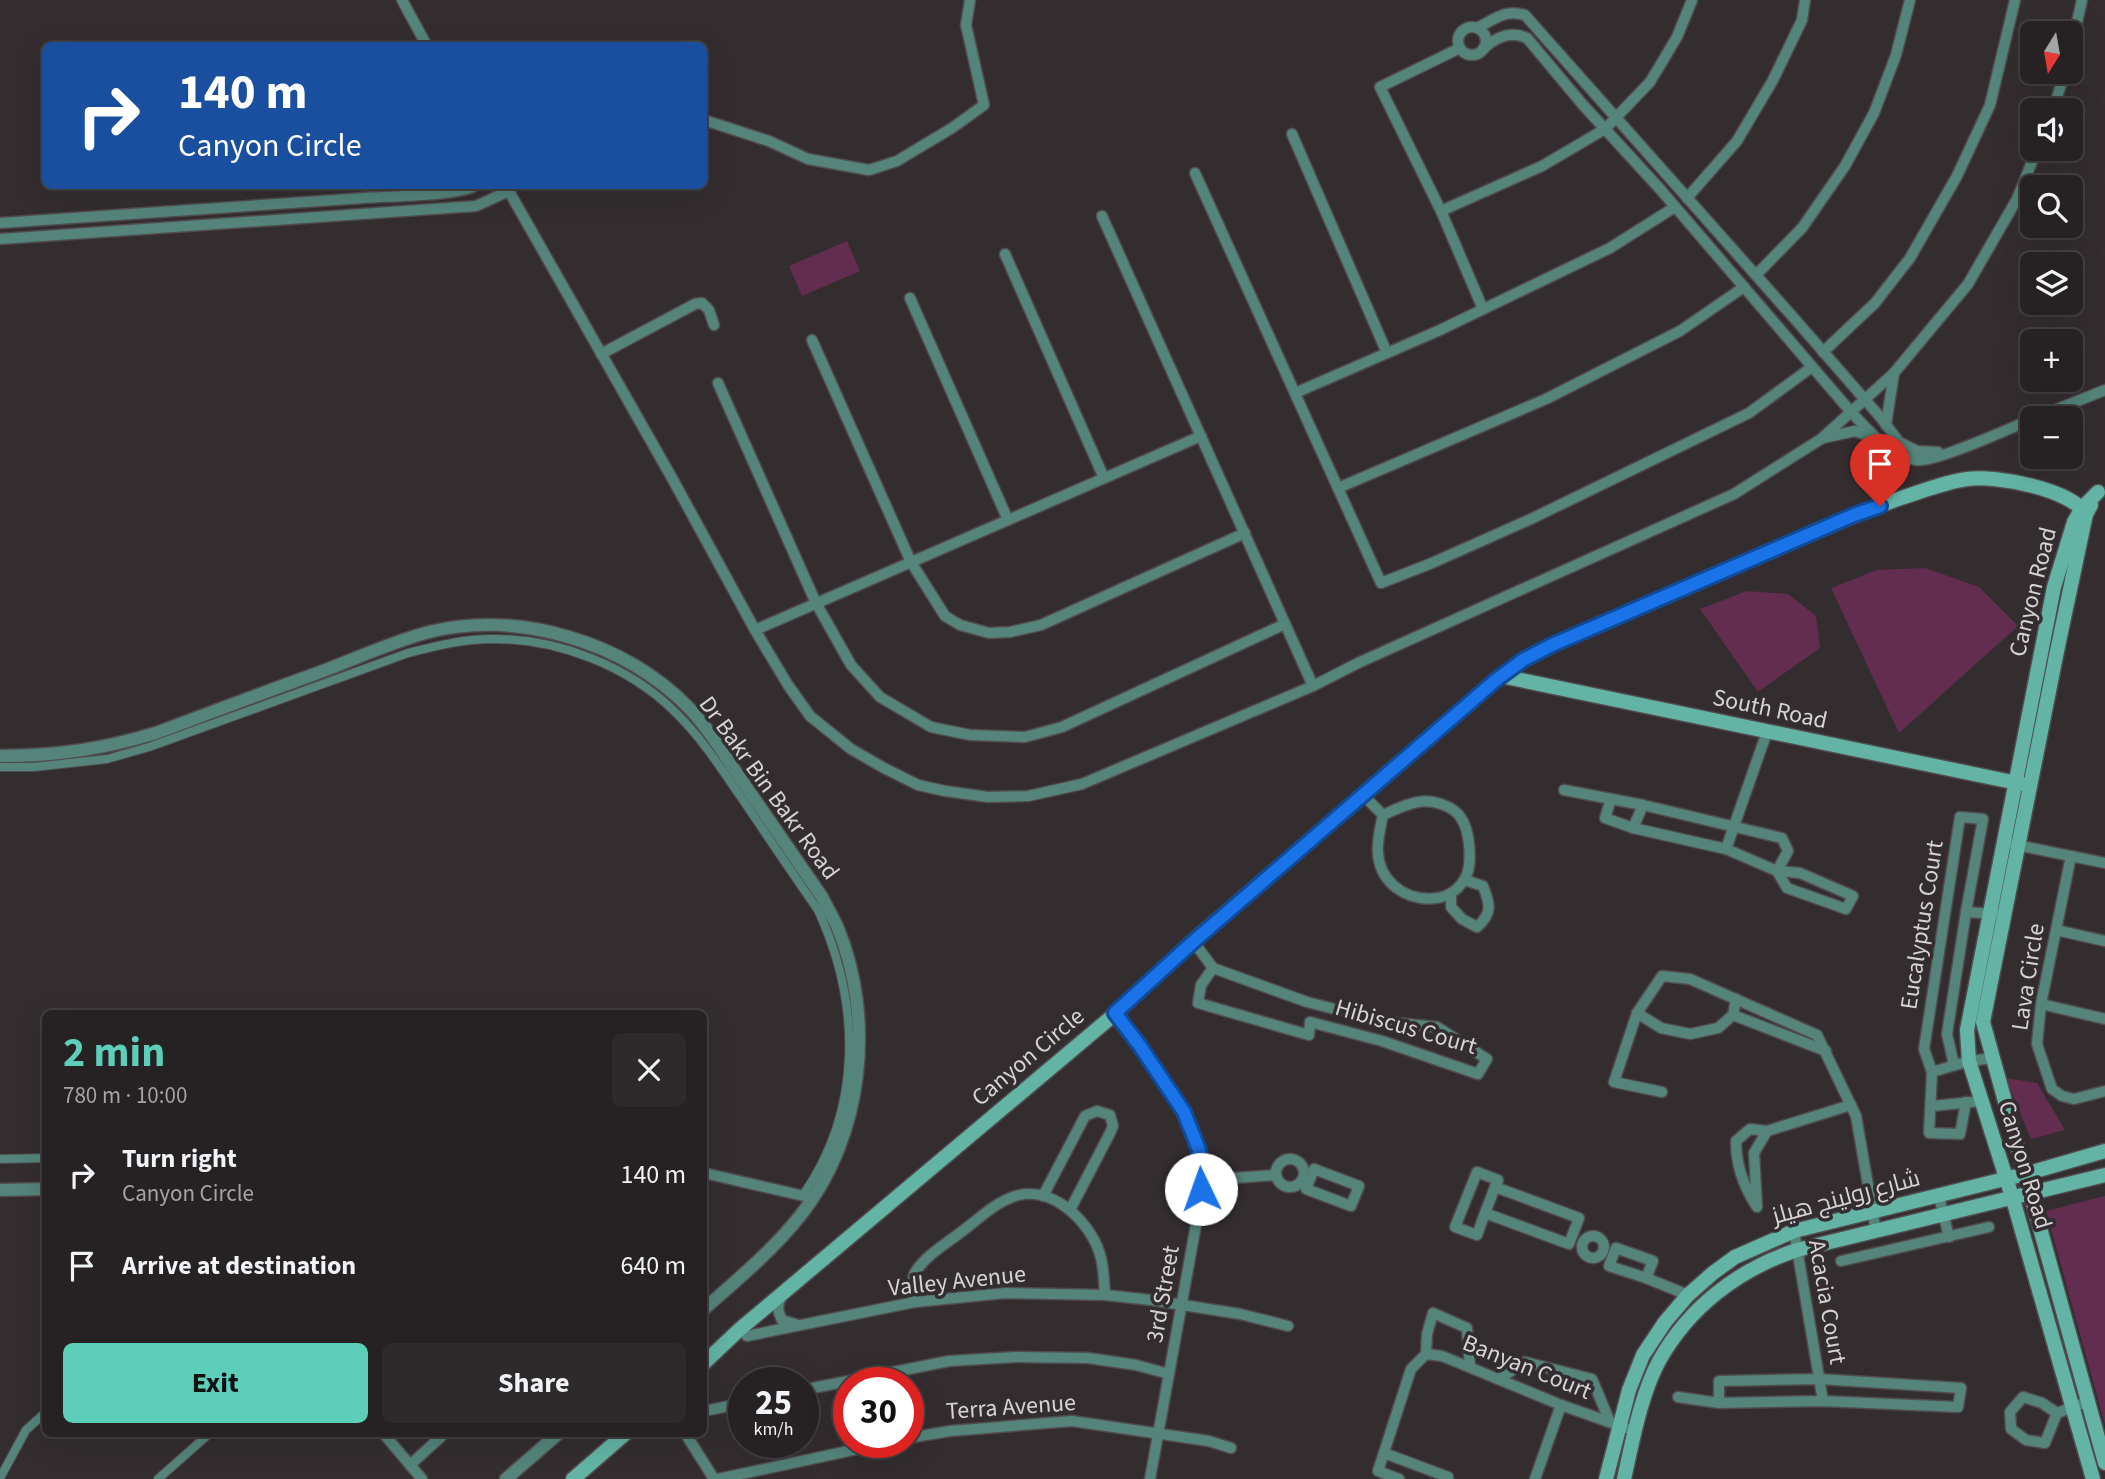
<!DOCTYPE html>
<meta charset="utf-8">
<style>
:root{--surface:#262224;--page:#2e2a2c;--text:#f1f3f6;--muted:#a4a4a6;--line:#423f41;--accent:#5cceba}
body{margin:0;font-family:"Source Sans 3",Cairo,sans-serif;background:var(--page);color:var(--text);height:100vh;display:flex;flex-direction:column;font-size:26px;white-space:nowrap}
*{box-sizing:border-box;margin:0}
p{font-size:23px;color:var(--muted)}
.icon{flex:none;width:38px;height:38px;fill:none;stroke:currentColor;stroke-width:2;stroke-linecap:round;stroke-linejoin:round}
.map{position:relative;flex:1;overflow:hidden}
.sheet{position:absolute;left:42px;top:1010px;width:665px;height:427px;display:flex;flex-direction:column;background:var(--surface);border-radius:10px;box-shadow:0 7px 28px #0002,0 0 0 2px var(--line)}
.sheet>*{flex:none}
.top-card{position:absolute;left:42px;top:42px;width:665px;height:147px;border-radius:10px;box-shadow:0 7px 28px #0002,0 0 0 2px var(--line);background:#1a4fa0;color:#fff;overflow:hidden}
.needle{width:46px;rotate:191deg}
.buttons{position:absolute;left:2020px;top:21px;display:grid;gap:14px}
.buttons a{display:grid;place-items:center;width:63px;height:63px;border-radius:10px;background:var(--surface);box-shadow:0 7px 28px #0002,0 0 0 2px var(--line);font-size:35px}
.speed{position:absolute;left:728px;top:1367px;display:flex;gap:14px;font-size:35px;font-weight:700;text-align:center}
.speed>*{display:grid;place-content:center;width:91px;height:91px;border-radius:50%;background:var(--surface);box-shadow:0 7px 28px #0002,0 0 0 2px var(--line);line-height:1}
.speed small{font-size:18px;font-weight:400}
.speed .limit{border:10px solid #d22;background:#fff;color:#111}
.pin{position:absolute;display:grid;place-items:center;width:60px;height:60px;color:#fff;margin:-72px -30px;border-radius:50% 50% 50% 0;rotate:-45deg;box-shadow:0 0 7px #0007}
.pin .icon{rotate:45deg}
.me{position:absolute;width:77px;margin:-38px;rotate:357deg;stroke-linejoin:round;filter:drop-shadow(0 0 5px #0008)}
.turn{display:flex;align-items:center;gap:24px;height:147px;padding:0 21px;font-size:32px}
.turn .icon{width:91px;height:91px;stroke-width:2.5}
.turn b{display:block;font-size:49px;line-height:60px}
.round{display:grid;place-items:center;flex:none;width:74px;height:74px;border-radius:10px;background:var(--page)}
.overview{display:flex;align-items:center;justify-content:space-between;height:119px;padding:0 21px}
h1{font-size:42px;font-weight:700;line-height:52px;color:var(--accent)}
.primary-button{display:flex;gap:14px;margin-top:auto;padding:14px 21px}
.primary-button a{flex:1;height:80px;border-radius:10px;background:var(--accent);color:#111;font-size:28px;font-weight:700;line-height:80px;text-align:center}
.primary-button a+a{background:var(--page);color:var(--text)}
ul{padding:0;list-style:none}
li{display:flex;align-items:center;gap:21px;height:91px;padding:0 21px}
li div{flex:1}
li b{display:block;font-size:26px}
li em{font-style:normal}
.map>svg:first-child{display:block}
.green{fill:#632d50}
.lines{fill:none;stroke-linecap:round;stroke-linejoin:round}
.pedestrian-casing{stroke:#514b4e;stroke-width:10}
.minor-casing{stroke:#514b4e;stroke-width:13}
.tertiary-casing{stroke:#514b4e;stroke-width:15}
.secondary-casing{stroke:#514b4e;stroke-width:17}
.pedestrian{stroke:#54847a;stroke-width:8}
.minor{stroke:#54847a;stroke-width:10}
.tertiary{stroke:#54847a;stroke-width:12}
.secondary{stroke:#63b4a5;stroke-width:14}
.route-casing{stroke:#114b97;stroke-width:18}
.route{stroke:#1a73e8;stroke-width:12}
.labels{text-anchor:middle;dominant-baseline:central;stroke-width:7;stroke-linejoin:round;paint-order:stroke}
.street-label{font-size:24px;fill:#d7d3d5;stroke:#332d30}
</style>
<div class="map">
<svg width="2105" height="1479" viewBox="0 0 2105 1479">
<rect width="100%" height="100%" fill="#332d30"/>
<g class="green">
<polygon points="847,241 860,271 802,296 789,266"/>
<polygon points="1925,568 1979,587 2018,626 1899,733 1831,588 1877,570"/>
<polygon points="1747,591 1788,594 1816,616 1820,648 1758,692 1700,609"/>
<polygon points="2006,1078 2037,1083 2065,1130 2031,1139"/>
<polygon points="2105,1196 2105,1424 2046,1211"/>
</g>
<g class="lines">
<g class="pedestrian-casing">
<g id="pedestrian">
<path d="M0,767h34l73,-8 42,-12 259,-94c28,-7 55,-14 84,-14 65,-1 137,27 183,73 27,26 47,58 68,88 25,37 50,74 75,110 43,93 45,199 -15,285"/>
<polyline points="0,1159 46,1158"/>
<polyline points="0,1478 26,1430 46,1412"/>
<polyline points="158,1479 210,1433"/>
</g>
</g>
<g class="minor-casing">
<g id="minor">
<polyline points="402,0 427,46"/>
<circle cx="1472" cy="41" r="14"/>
<path d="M1477,28c18,-9 28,-19 48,-13l268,302 88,101 18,24 18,9 21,1"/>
<polyline points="1460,48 1380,87 1441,211 1483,309"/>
<path d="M1483,49c12,-11 27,-19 44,-11l56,67 77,84 191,223c19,20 36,41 64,48 17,4 96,-32 117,-41"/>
<polyline points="2070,53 2082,0"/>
<polyline points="2053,110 2065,72"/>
<polyline points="704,120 769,141 808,159 869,170 897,161 952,128 984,105 966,25 970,0"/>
<polyline points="1292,134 1387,353"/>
<polyline points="1195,173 1381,583 1432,563 1533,518 1749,413 1812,367"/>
<polyline points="506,186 672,478 755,630 788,685 810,716 851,749 884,768 918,785 945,791 988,797 1028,796 1082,784 1313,686 1358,663 1734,494 1821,439 1894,373 1968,284 2017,199 2037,149"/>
<polyline points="1687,198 1737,141 1773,80 1802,20 1805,0"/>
<polyline points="1441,211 1542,166 1605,129 1650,82 1677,37 1692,0"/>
<polyline points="1102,216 1313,686"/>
<path d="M0,223c121,-9 243,-16 364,-25 25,-2 93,-2 111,-12"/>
<polyline points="0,239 476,206 509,191"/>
<polyline points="1005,254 1104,478"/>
<polyline points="1756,275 1802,228 1845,166 1874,113 1896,55 1910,0"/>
<polyline points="910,298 1008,520"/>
<polyline points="812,340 911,562 945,616 960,625 989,633 1010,632 1041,625 1245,533"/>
<polyline points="1823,352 1875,303 1910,258 1957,176 1990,105 2015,0"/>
<polyline points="601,354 695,304 702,303 709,310 714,325"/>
<polyline points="718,383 816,603 851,665 880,697 931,727 970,735 1025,737 1062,727 1285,624"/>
<polyline points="1295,393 1440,330 1610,248 1675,207"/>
<polyline points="2035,418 2105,390"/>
<polyline points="1886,425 1894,373"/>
<polyline points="1823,438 1855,431 1872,437"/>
<polyline points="1338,488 1546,399 1680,331 1744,287"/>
<polyline points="755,630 1201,436"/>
<polyline points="1564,790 1643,805 1782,838 1788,851 1777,871"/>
<path d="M1363,795l20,20c-6,25 -11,51 10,70 20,18 56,20 71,-5 7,-10 6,-25 5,-36 -1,-9 -3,-19 -8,-26 -7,-12 -29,-19 -43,-16 -12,2 -24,8 -35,13"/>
<polyline points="1611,799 1605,818 1633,828 1726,849 1777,871 1800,873 1853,896 1846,909 1787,888 1777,871"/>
<polyline points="1633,828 1643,805"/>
<polyline points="2012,844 2105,863"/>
<polyline points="1726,849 1767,732"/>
<polyline points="2071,856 2041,1004 2037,1044 2052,1089 2062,1096 2074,1099 2105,1091"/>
<path d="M1451,893v14l11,12 15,8c16,-14 13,-23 6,-41l-18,-6"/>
<polyline points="1966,912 1995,914"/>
<polyline points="2056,930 2105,941"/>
<polyline points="1193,941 1213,968 1201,985 1198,1003 1309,1035 1310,1022 1382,1041 1478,1074 1487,1059 1437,1027 1386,1022 1307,1002 1213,968"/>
<polyline points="2041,1004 2105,1019"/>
<polyline points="1637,1013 1661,1028 1690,1034 1718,1028 1733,1015 1736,999"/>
<path d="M1115,1014c30,39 69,86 83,134 5,15 3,34 3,49l-51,282"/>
<polyline points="1733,1015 1826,1051"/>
<polyline points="1954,1065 1947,1034 1966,912 1983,819 1960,817 1924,1049 1932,1072 1929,1133 1960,1134 1966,1102"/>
<polyline points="1932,1072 1969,1061 1993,1058"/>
<polyline points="1662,1092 1614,1082 1637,1013 1662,976 1690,979 1817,1035 1856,1116 1876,1231"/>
<polyline points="1932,1106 1982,1101"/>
<path d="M1767,1131l-13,22 3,54c-14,-21 -21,-41 -21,-66l14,-12 17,2 84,-26"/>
<circle cx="1290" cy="1173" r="14"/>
<polygon points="1314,1169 1359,1186 1351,1206 1306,1189"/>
<polyline points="704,1173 813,1198"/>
<polygon points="1495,1187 1579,1218 1569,1244 1485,1213"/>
<polyline points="1201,1189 1234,1178 1276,1175"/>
<polyline points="1043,1196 1085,1116 1097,1111 1110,1115 1113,1126 1110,1133 1070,1210"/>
<polyline points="1939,1196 1949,1237"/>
<polyline points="1485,1213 1477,1235 1455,1227 1477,1172 1498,1180 1495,1187"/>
<polyline points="1794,1231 1823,1401"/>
<circle cx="1593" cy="1247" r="11"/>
<polygon points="1616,1248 1653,1261 1646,1278 1609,1266"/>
<polyline points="1841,1261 1989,1227"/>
<polyline points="1646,1278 1688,1295"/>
<path d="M782,1295c-5,10 -5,15 0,25l16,5"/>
<path d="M915,1302c-1,-9 -5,-22 1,-31 11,-17 33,-29 49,-42 16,-12 33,-29 54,-34 37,-8 74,30 82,63 3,12 3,25 4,37"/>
<polyline points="740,1329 747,1336 915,1302 1005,1293 1105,1295 1151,1300 1240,1314 1288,1326"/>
<polyline points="1426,1354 1427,1334 1433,1313 1467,1328 1470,1367"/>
<polyline points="1499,1379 1525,1362 1592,1379 1610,1422"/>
<polyline points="803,1390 949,1361 1016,1357 1088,1358 1136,1365 1169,1374"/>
<polyline points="1678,1397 1719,1403 1823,1401 1958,1407 1961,1388 1819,1379 1719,1381 1719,1403"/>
<polyline points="704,1411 744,1403"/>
<polyline points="2057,1413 2045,1443 2026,1440 2011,1429 2010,1412 2023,1397 2042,1403 2057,1413 2087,1402"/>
<polyline points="383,1433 422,1479"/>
<polyline points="685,1433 714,1479"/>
<polyline points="908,1438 950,1431 1072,1421 1209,1441 1231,1448"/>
<polyline points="1384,1453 1448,1477 1448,1479"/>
<polyline points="410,1465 445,1433"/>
<polyline points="718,1479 890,1442"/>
<polyline points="1399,1479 1378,1471 1411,1369 1426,1354 1442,1356 1561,1405 1626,1428"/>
<polyline points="1535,1479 1561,1405"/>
</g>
</g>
<g class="tertiary-casing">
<g id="tertiary">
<path d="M0,756c56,0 103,-7 156,-23 53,-20 106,-40 159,-59 38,-14 76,-32 114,-42 90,-22 195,10 259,75 20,20 34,45 50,68 28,41 56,82 84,122 5,10 10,19 15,29 39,93 26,211 -37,290 -28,35 -63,64 -96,93"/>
<polyline points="0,1190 46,1189"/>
<polyline points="506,1479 559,1433"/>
</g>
</g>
<g class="secondary-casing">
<g id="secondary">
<polyline points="2091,505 2086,514 2057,651 1983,1022 2105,1463"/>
<polyline points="1501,676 2022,784"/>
<path d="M704,1363l36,-34 375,-315 78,-73 303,-261 27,-20 29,-15c80,-35 160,-69 240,-103 36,-16 72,-31 109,-44 22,-7 44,-16 66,-19 29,-4 103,10 119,35"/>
<polyline points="573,1479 626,1433"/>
<polyline points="1606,1479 1629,1390 1643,1355 1665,1322 1688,1295 1713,1273 1735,1257 1794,1231 2025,1174 2105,1151"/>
<path d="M1624,1479c8,-36 17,-85 35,-118 30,-54 80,-92 138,-111l308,-75"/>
<polyline points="2093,1479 2014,1203 1969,1061 1967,1030 2054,587 2074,522 2082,508 2098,492"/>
</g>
</g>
<use href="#pedestrian" class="pedestrian"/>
<use href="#minor" class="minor"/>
<use href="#tertiary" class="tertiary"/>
<use href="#secondary" class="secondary"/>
</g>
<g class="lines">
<g class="route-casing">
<polyline id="route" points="1201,1189 1199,1150 1184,1112 1140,1046 1115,1013 1193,942 1496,680 1523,660 1552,645 1854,515 1880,506"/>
</g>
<use href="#route" class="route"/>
</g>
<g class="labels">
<g class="street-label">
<text transform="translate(2033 592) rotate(-76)">Canyon Road</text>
<text transform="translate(1770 709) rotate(12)">South Road</text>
<text transform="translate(769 788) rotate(54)">Dr Bakr Bin Bakr Road</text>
<text transform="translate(1922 925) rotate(-81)">Eucalyptus Court</text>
<text transform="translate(2028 977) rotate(-81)">Lava Circle</text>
<text transform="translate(1406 1027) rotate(16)">Hibiscus Court</text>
<text transform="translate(1028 1057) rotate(-40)">Canyon Circle</text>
<text transform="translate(2025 1165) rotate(73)">Canyon Road</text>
<text transform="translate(1846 1197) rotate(-15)">شارع رولينج هيلز</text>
<text transform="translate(957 1281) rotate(-6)">Valley Avenue</text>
<text transform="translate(1163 1294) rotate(-80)">3rd Street</text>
<text transform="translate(1827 1302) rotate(80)">Acacia Court</text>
<text transform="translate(1527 1367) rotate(22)">Banyan Court</text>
<text transform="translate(1011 1407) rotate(-4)">Terra Avenue</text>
</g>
</g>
</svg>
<div class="buttons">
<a><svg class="needle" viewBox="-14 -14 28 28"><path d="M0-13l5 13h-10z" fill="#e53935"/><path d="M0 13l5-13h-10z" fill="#a4a4a6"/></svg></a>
<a><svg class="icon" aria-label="sound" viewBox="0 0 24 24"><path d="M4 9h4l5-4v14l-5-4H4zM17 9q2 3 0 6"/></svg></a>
<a><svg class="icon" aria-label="search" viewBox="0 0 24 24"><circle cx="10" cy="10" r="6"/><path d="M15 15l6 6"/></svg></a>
<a><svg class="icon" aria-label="layers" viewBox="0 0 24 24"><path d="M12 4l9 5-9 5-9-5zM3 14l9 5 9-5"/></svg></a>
<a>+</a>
<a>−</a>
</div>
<div class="speed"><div>25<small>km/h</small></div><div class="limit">30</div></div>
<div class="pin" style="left:1880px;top:506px;background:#d93025"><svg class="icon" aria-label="arrive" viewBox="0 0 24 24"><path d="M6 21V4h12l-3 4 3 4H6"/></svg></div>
<svg class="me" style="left:1201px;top:1189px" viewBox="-20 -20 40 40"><circle r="19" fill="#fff"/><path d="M0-13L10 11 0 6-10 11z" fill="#1a73e8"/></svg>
<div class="top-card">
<div class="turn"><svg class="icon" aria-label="right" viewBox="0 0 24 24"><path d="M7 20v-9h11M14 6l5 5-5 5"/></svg><div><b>140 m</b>Canyon Circle</div></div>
</div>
<section class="sheet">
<div class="overview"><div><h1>2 min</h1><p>780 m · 10:00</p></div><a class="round"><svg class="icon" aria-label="close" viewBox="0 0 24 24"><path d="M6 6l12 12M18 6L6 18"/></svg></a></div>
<ul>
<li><svg class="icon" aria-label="right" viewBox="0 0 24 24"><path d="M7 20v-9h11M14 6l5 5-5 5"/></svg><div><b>Turn right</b><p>Canyon Circle</p></div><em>140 m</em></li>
<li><svg class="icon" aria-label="arrive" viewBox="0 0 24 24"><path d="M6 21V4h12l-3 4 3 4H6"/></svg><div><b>Arrive at destination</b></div><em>640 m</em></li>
</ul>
<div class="primary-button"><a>Exit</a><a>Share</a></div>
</section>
</div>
